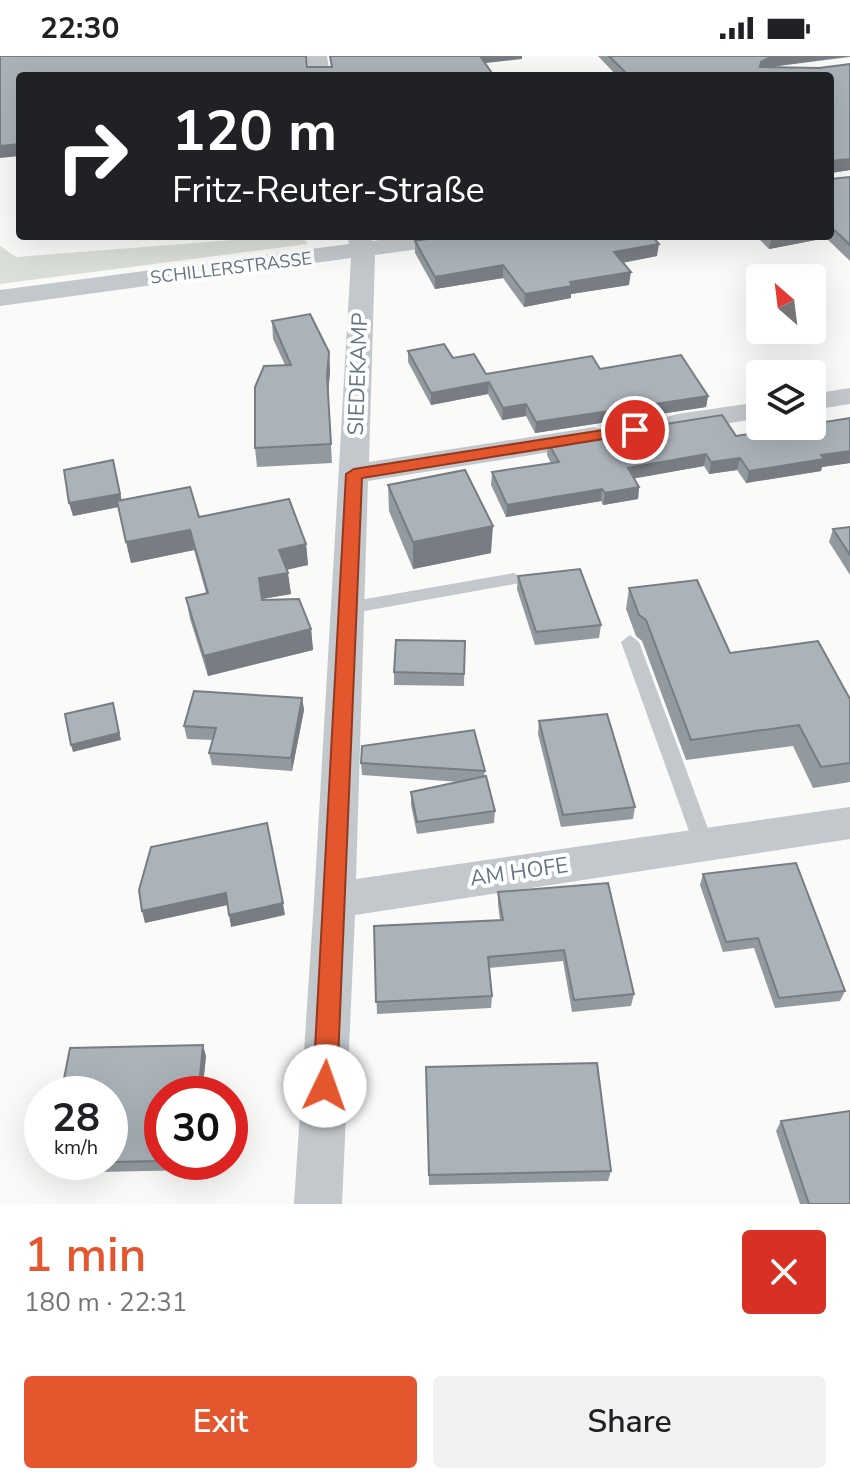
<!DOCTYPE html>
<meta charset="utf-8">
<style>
:root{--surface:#fff;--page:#f2f2f2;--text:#202124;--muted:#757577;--accent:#e4572e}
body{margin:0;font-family:"Nunito Sans",sans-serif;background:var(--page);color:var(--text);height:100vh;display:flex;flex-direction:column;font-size:30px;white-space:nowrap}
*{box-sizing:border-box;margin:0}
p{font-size:26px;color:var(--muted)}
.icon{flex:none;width:44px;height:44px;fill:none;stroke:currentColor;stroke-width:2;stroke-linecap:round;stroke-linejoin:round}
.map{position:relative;height:1148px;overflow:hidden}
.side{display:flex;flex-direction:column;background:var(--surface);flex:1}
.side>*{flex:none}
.top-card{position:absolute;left:16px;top:16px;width:818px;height:168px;border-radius:8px;box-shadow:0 8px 32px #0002;background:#202124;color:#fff;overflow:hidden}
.needle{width:52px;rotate:332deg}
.controls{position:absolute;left:746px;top:208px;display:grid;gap:16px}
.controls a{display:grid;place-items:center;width:80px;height:80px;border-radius:8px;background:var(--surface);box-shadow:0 8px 32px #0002;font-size:40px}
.speed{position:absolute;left:24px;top:1020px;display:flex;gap:16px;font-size:40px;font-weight:700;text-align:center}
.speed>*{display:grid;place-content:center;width:104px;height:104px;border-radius:50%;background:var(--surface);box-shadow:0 8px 32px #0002;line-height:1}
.speed small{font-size:20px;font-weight:400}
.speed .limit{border:12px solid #d22;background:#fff;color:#111}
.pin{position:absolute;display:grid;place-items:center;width:68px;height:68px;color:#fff;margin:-34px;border:4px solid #fff;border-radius:50%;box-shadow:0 2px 8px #0007}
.me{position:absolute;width:88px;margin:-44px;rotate:3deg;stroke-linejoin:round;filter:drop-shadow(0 0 6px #0008)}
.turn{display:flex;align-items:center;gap:28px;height:168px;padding:0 24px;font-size:36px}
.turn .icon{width:104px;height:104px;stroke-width:2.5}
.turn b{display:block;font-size:56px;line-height:68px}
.round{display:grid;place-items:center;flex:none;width:84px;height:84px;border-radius:8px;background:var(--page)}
.headline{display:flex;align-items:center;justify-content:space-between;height:136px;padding:0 24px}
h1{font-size:48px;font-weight:600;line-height:60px;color:var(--accent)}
.action{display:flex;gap:16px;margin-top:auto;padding:16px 24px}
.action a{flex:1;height:92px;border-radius:8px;background:var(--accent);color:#fff;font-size:32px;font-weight:600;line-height:92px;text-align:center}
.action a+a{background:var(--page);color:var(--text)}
.status{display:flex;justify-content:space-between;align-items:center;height:56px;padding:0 40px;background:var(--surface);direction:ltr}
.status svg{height:22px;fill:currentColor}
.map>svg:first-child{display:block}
.green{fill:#dadfd7}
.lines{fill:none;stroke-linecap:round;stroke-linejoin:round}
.service{fill:#c3c8cc;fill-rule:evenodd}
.minor{fill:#c3c8cc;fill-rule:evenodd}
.wall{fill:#929a9f}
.shaded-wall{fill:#777d82}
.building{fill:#aab3b9;stroke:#777d82;stroke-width:2}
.route{fill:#e4572e;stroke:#94391e;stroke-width:2}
.labels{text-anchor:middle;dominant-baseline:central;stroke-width:8;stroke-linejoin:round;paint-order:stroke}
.far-street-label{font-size:18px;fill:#657683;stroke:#fff}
.street-label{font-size:22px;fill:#657683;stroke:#fff}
</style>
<div class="status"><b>22:30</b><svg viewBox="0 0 49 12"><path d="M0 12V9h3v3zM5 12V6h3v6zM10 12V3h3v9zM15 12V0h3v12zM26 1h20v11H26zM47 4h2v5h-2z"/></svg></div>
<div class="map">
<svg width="850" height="1148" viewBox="0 0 850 1148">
<rect width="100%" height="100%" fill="#fafaf8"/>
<polygon class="green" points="285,180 301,180 308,188 0,228 0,190 16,201"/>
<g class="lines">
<g class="service">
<polygon points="514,517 523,523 520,527 348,558 339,552 348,546"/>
<polygon points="630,579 639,586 714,789 711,795 704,798 697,795 694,789 621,586"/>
</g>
<g class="minor">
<polygon points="307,0 327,0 330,20 310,20"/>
<polygon points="347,180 371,180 372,185 409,180 475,180 471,185 463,187 375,199 369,406 594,371 604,374 608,380 604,386 594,389 368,425 356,823 850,751 850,783 355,859 342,1148 294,1148 314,844 351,202 0,250 0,234 349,188"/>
<polygon points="850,332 850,348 812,354 812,338"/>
<polygon points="760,346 760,362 677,376 667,373 663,367 667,361 677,358"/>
</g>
</g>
<g class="wall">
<polygon points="598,0 850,0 850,1 770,11 819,12 850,8 850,114 831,117 831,123 850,121 850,205 826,182 769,193 756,180 830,180 830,20 617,20"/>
<polygon points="415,185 657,200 623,207 629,229 571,238 571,242 524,251 503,222 435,233 415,197"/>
<polygon points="272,265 329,296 330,315 328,339 332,407 257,411 255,392 285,309 273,283"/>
<polygon points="408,295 453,302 486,318 600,313 708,340 706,351 535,377 526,360 502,364 488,338 431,349 408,306"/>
<polygon points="850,362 850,407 822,411 821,415 746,427 737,414 709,418 704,410 634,422 639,431 638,443 603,449 601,445 506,461 491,429 492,416 551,407 547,399 548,387 736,380"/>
<polygon points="388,429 491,497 413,513 389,455"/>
<polygon points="121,445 199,461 306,488 308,509 287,513 291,538 262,543 311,573 313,594 208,620 190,563 186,542 206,537 194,494 131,507 119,451 73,460"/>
<polygon points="850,471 850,519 829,486 833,473"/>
<polygon points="518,520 601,569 599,582 535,589 517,533"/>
<polygon points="629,532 730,597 850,643 850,726 813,732 793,690 686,704 642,585 636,580 626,553"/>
<polygon points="465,585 464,630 394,629 394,616"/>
<polygon points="302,642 304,654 292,715 212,709 209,697 213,684 187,683 184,670"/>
<polygon points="539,665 635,751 633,763 561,771 538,678"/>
<polygon points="361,707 485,715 484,721 495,755 494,767 417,778 411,749 411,736 460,726 362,719"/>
<polygon points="703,818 845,935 840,945 775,952 754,892 723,896 700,829"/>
<polygon points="498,836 634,938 631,950 572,956 563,905 489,912 492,940 491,952 377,958 374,870 500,864 498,848"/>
<polygon points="206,1000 202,1038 162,1038 162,1106 195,1106 194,1114 52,1117 46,1107"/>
<polygon points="426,1011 611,1115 608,1125 429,1129"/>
<polygon points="781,1065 850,1148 800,1148 776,1075"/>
</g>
<g class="shaded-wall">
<polygon points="478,0 522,0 522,3 478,8"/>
<polygon points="772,0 850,0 770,11 758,17 761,6"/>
<polygon points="20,88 20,100 0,102 0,90"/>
<polygon points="850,103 850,114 830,117 831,105"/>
<polygon points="772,180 826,180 826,182 769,193"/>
<polygon points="659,188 657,200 613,208 614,196"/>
<polygon points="503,209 503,222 435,233 435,221"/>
<polygon points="631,216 629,229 571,238 571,242 524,251 525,238 570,226"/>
<polygon points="329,296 330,315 328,339 332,407 327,320"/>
<polygon points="489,326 488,338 431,349 431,337"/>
<polygon points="708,340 706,351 535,377 536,366"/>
<polygon points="526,348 526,360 502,364 503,352"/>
<polygon points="850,395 850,407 822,411 821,415 746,427 749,415 821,399"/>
<polygon points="706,398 704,410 626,424 628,412"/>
<polygon points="740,402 737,414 709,418 711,406"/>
<polygon points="113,404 123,450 73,460 69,447"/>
<polygon points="639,431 638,443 603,449 605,437"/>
<polygon points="602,433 601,445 506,461 507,449"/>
<polygon points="493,470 491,497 413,513 413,486"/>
<polygon points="190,474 194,494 131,507 126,486"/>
<polygon points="306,488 308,509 282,515 279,494"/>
<polygon points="288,517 291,538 262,543 259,522"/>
<polygon points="311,573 313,594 208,620 204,600"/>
<polygon points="302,642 304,654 292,715 291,702"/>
<polygon points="113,647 121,684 73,696 71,689"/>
<polygon points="226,837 228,849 145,867 142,855"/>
<polygon points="283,847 285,859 231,871 229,859"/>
<polygon points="203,989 206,1000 202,1038 198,1038"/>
</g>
<g class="building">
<polygon points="0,0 306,0 307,11 332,11 330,0 480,0 494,20 20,20 20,88 0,90"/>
<polygon points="609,0 772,0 761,6 760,11 819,12 850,8 850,103 831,105 831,123 850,121 850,189 830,170 830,20 629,20"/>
<polygon points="445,180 652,180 659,188 614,196 631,216 570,226 572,230 525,238 503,209 435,221 415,185"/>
<polygon points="310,258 329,296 327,320 331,388 255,392 255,331 264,310 291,309 272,265"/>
<polygon points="444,288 453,302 474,298 486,318 592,300 600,313 681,299 708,340 536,366 526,348 503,352 489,326 431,337 408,295"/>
<polygon points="722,359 736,380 800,370 812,370 812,368 850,362 850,395 821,399 824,403 749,415 740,402 711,406 706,398 628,412 639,431 605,437 602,433 507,449 492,416 559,406 548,387"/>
<polygon points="113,404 120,438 69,447 64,414"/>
<polygon points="465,414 493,470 413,486 388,429"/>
<polygon points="190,431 199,461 289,443 306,488 279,494 288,517 259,522 262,544 299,543 311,573 204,600 186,542 208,537 190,474 126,486 117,445"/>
<polygon points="850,471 850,499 833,473"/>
<polygon points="580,513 601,569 536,576 518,520"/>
<polygon points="697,524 730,597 818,585 850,643 850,707 821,711 799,669 691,684 646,564 639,559 629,532"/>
<polygon points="396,584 465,585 464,618 394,616"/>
<polygon points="194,635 302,642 291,702 209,697 216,672 184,670"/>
<polygon points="113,647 119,677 71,689 65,658"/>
<polygon points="607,658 635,751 563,759 539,665"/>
<polygon points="474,674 485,715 361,707 362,690"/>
<polygon points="486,720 495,755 417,766 411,736"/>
<polygon points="267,767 283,847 229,859 226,837 142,855 139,834 151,791"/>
<polygon points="796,807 845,935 779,942 758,882 726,886 703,818"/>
<polygon points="608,827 634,938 574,944 564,894 488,901 492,940 376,946 374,870 503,864 498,836"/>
<polygon points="203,989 198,1038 162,1038 162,1105 110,1106 110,1038 61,1038 70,992"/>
<polygon points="597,1007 611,1115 429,1119 426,1011"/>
<polygon points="850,1055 850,1148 809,1148 781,1065"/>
<polygon points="47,1106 94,1106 46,1107"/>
</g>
<polygon class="route" points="635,369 643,374 640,377 362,422 337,1030 333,1039 325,1042 316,1039 313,1030 346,418 354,413"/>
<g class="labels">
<g class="far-street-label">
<text transform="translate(231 212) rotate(-7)">SCHILLERSTRASSE</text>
</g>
<g class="street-label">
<text transform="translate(358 318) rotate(-88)">SIEDEKAMP</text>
<text transform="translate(519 816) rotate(-8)">AM HOFE</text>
</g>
</g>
</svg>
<div class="controls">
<a><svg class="needle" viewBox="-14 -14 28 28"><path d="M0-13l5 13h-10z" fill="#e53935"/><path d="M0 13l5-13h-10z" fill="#757577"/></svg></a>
<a><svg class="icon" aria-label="layers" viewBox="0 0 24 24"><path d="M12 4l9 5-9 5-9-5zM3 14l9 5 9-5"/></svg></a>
</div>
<div class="speed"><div>28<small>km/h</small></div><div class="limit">30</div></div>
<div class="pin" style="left:635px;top:374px;background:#d93025"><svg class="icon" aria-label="arrive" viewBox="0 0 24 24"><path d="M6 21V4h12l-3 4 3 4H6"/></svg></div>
<svg class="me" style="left:325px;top:1030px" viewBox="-20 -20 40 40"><circle r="19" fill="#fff"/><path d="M0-13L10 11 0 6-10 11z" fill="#e4572e"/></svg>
<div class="top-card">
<div class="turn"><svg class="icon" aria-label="right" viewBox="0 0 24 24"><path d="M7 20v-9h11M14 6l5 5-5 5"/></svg><div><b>120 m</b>Fritz-Reuter-Straße</div></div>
</div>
</div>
<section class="side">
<div class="headline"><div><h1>1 min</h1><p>180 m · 22:31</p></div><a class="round" style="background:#d93025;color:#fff"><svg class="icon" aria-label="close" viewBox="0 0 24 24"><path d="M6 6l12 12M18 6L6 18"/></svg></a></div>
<div class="action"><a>Exit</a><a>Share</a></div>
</section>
